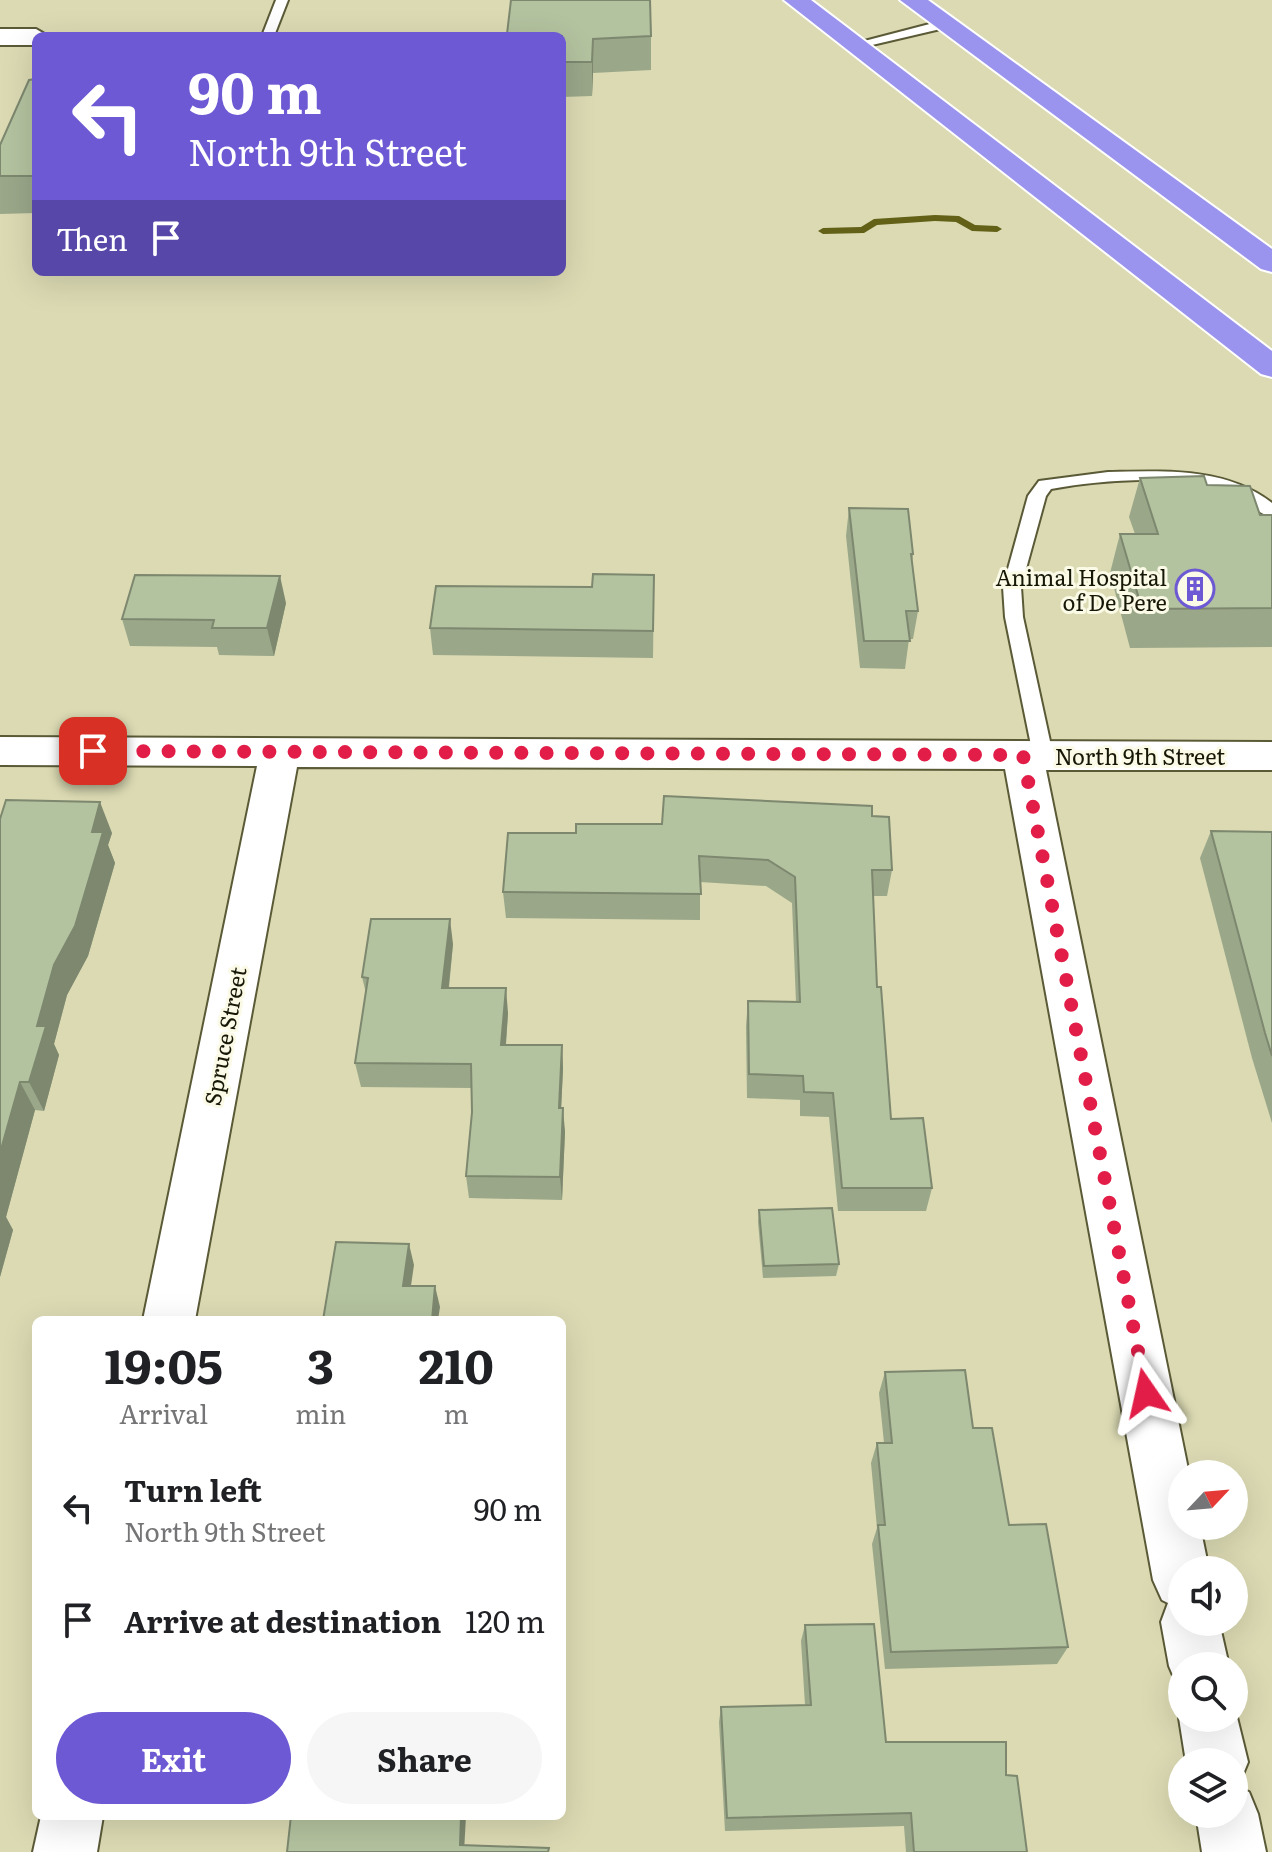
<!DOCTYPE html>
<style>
:root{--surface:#fff;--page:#f6f6f6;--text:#202124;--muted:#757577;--accent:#6c59d3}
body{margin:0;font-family:Literata,serif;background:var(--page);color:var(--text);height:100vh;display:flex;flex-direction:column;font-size:30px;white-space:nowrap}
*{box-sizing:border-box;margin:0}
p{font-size:26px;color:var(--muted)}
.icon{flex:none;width:44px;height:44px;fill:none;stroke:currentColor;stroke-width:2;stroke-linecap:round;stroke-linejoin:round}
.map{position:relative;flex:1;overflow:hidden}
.panel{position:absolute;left:32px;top:1316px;width:534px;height:504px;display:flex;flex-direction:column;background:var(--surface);border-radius:12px;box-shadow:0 8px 32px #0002}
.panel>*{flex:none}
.hud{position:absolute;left:32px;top:32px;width:534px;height:244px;border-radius:12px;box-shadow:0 8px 32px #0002;background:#6c59d3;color:#fff;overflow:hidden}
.needle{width:52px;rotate:64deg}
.controls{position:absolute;left:1168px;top:1460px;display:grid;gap:16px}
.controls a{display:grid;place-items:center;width:80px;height:80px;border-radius:50%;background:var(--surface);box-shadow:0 8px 32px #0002;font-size:40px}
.pin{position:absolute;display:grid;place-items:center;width:68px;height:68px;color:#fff;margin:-34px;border-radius:16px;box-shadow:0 4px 12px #0006}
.me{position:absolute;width:88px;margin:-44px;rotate:349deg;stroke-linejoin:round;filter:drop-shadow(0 0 6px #0008)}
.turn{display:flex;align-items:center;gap:28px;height:168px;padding:0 24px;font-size:36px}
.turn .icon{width:104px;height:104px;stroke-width:2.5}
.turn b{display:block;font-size:56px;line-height:68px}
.then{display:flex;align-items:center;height:76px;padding:0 24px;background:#0003;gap:16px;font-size:30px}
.eta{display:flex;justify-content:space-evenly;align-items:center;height:136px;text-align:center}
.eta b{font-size:48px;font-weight:700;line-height:56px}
.cta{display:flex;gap:16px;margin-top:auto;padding:16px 24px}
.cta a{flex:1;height:92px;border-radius:48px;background:var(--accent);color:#fff;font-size:32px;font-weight:700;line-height:92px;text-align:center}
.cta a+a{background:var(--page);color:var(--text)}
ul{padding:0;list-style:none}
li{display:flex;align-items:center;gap:24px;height:112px;padding:0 24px}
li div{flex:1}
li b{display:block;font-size:30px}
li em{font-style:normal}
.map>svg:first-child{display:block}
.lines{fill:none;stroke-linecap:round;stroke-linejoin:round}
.stream{fill:#636017;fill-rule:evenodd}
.lane-casing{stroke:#5b5a37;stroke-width:4}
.street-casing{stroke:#5b5a37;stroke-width:4}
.highway-casing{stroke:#fff;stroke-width:4}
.lane{fill:#fff;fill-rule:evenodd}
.street{fill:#fff;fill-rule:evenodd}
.highway{fill:#9b94ee;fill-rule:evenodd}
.wall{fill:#9aa789}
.shaded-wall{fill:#7d886f}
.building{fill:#b3c29f;stroke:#7d886f;stroke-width:2}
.route{stroke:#e11d48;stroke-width:14;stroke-dasharray:0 25.2}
.labels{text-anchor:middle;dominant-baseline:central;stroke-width:6;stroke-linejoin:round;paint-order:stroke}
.poi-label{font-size:22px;fill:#171708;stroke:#fafae6;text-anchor:end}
.street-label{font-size:22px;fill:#171708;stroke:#fafae6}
</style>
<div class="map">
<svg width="1272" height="1852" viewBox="0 0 1272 1852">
<rect width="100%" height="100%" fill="#dbdab3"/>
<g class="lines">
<polygon class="stream" points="935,215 959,216 975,225 997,226 1002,229 997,232 972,231 956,222 935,221 877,225 864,233 823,234 818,231 823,228 861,227 874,219"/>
<g class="lane-casing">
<g id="lane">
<polygon points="276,0 288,0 274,36 262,36"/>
<polygon points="945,20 949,21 949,27 855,49 849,45"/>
<path d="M1108,472c56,-1 118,-5 164,31v14c-17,-4 -30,-21 -48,-27 -47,-16 -125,-10 -173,-1l-5,7 -25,91 2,30 30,138 -3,5h-14l-3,-5 -28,-138 -2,-30 25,-91 11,-15z"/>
</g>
</g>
<g class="street-casing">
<g id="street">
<polygon points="0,29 36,29 48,36 36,36 36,45 0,45"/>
<polygon points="0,737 1272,742 1272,770 1046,770 1189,1474 1182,1474 1182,1526 1200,1526 1209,1570 1182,1570 1182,1622 1219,1622 1229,1666 1182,1666 1182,1689 1178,1687 1169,1666 1161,1622 1168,1603 1162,1600 1153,1580 1005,769 297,767 195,1320 143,1320 257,766 0,765"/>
<polygon points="1234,1705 1248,1762 1239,1784 1234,1786 1249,1792 1258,1814 1266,1852 1202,1852 1196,1814 1234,1814 1234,1762 1186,1762 1179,1718 1182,1710 1182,1718 1234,1718"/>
<polygon points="41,1816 103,1816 97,1852 33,1852"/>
</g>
</g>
<g class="highway-casing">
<g id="highway">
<polygon points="784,0 811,0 1272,351 1272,377 1261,374"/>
<polygon points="900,0 928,0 1272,249 1272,272 1261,269"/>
</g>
</g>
<use href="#lane" class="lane"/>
<use href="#street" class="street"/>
<use href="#highway" class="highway"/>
</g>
<g class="wall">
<polygon points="511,0 651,36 651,70 593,73 592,96 562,97 562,36 507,36"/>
<polygon points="36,79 36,213 0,214 0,145"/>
<polygon points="1140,478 1207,485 1260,515 1272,515 1272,647 1130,648 1110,573 1120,534 1135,534 1129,517"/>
<polygon points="849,508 913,554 912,563 918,611 913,639 909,639 905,669 860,668 846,536"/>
<polygon points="654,575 653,658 433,655 430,628 592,587"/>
<polygon points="286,603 274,656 219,655 217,647 130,646 122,619"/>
<polygon points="872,816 892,870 887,896 873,896 877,987 891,1119 932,1188 926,1211 838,1211 829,1117 800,1116 800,1100 747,1098 746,1026 748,1001 796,1002 792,903 766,886 700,882 700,920 506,918 503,892 576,833 662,824"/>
<polygon points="0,819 112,833 108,845 115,863 88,956 67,995 54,1044 59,1055 44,1111 35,1110 6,1217 13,1230 0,1277"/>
<polygon points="1211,831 1272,832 1272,1123 1252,1058 1200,858"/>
<polygon points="453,944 449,988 508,1013 506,1045 562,1045 563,1069 561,1108 565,1132 562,1200 469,1198 466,1176 472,1112 472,1088 361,1087 355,1063 366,993 362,977"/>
<polygon points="759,1210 839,1264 836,1276 763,1278 758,1222"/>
<polygon points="885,1372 973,1428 1009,1525 1068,1647 1057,1664 885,1669 872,1544 877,1528 871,1463 877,1443 884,1443 879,1393"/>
<polygon points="805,1625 886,1742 1006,1775 1027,1852 906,1852 904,1826 725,1831 719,1722 721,1707 805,1705 801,1641"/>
</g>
<g class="shaded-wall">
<polygon points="593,39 593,73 592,96 592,62"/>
<polygon points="280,576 286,603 274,656 267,628"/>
<polygon points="100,802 112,833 108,845 115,863 88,956 67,995 54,1044 59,1055 44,1111 29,1082 37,1026"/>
<polygon points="450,919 453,944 446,1012 442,988"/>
<polygon points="506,988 508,1013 504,1069 501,1045"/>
<polygon points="562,1045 563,1069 560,1132 559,1108"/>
<polygon points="20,1082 35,1110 6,1217 13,1230 0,1277 0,1153"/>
<polygon points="563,1108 565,1132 562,1200 560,1177"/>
<polygon points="409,1244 414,1265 408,1306 403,1286"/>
<polygon points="435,1286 440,1307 438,1320 432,1320"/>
<polygon points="461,1816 466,1816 464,1852 460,1845"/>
</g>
<g class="building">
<polygon points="511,0 650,0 651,36 593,39 592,62 562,62 562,36 545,36 545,34 507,34"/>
<polygon points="36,79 36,176 0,176 0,145 29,80"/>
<polygon points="1204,476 1207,485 1250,486 1260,515 1272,515 1272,608 1142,609 1120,534 1158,534 1140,478"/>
<polygon points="849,508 908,509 913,554 911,554 918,611 906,611 910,641 864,641"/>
<polygon points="593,574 654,575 653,631 430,628 436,586 592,587"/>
<polygon points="135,575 280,576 267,628 212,628 214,620 122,619"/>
<polygon points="664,796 872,806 872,816 889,817 892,870 872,870 877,987 881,987 891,1119 923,1118 932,1188 842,1188 833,1093 804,1092 803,1076 749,1074 748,1001 800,1002 795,877 768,860 699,856 701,894 503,892 508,833 576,833 576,824 662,824"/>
<polygon points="6,800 100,802 92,832 103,832 75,926 54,965 37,1026 46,1026 29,1082 20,1082 0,1153 0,819"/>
<polygon points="1211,831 1272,832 1272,1056 1265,1033"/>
<polygon points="371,919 450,919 442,988 506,988 501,1045 562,1045 559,1108 563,1108 560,1177 466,1176 472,1112 471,1064 355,1063 368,978 362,977"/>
<polygon points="832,1208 839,1264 764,1266 759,1210"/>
<polygon points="336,1242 409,1244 403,1286 435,1286 432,1320 323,1320"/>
<polygon points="965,1370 973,1428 992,1428 1009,1525 1046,1524 1068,1647 891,1652 878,1525 885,1525 877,1443 892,1443 885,1372"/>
<polygon points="874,1624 886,1742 1006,1742 1006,1775 1017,1776 1027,1852 914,1852 911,1813 727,1818 721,1707 811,1705 805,1625"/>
<polygon points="291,1816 461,1816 460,1845 549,1848 548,1852 287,1852"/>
</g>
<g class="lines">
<polyline class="route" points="93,751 1023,755 1146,1393"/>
</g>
<defs>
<g id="building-ring" transform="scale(2)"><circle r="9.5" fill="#fafae6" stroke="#6c59d3" stroke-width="1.5"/><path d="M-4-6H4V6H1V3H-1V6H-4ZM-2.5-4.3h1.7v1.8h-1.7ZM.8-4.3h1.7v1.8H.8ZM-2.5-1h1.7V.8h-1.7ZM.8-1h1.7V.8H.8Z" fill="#6c59d3"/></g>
</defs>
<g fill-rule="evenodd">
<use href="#building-ring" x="1195" y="589"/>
</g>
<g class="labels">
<g class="poi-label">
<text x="1167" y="576">Animal Hospital<tspan x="1167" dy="25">of De Pere</tspan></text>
</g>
<g class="street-label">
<text x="1140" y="755">North 9th Street</text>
<text transform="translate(224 1036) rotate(-79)">Spruce Street</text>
</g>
</g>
</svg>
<div class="controls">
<a><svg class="needle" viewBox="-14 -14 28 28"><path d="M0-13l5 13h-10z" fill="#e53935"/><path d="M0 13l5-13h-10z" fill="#757577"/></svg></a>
<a><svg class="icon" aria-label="sound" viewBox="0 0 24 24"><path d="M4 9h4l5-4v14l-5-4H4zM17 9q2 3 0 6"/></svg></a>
<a><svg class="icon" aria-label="search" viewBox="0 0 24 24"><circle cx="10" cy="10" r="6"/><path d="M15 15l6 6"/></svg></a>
<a><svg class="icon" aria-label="layers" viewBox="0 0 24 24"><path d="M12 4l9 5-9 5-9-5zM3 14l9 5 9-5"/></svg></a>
</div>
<div class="pin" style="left:93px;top:751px;background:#d93025"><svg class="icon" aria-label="arrive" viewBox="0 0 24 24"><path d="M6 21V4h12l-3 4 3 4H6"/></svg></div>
<svg class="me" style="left:1146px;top:1393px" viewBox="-20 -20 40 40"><path d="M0-17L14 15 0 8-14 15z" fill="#e11d48" stroke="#fff" stroke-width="4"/></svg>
<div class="hud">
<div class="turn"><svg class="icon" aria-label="left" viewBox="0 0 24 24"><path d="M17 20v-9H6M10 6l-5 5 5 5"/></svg><div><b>90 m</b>North 9th Street</div></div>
<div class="then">Then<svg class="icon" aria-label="arrive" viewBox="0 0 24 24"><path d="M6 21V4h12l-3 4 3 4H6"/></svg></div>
</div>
<section class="panel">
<div class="eta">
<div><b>19:05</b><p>Arrival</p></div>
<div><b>3</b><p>min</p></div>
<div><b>210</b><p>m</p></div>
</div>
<ul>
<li><svg class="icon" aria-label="left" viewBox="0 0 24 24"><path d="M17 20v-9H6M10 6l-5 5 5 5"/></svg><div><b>Turn left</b><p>North 9th Street</p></div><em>90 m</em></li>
<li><svg class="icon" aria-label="arrive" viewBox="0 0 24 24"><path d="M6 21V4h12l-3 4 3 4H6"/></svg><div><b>Arrive at destination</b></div><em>120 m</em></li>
</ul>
<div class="cta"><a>Exit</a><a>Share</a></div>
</section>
</div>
